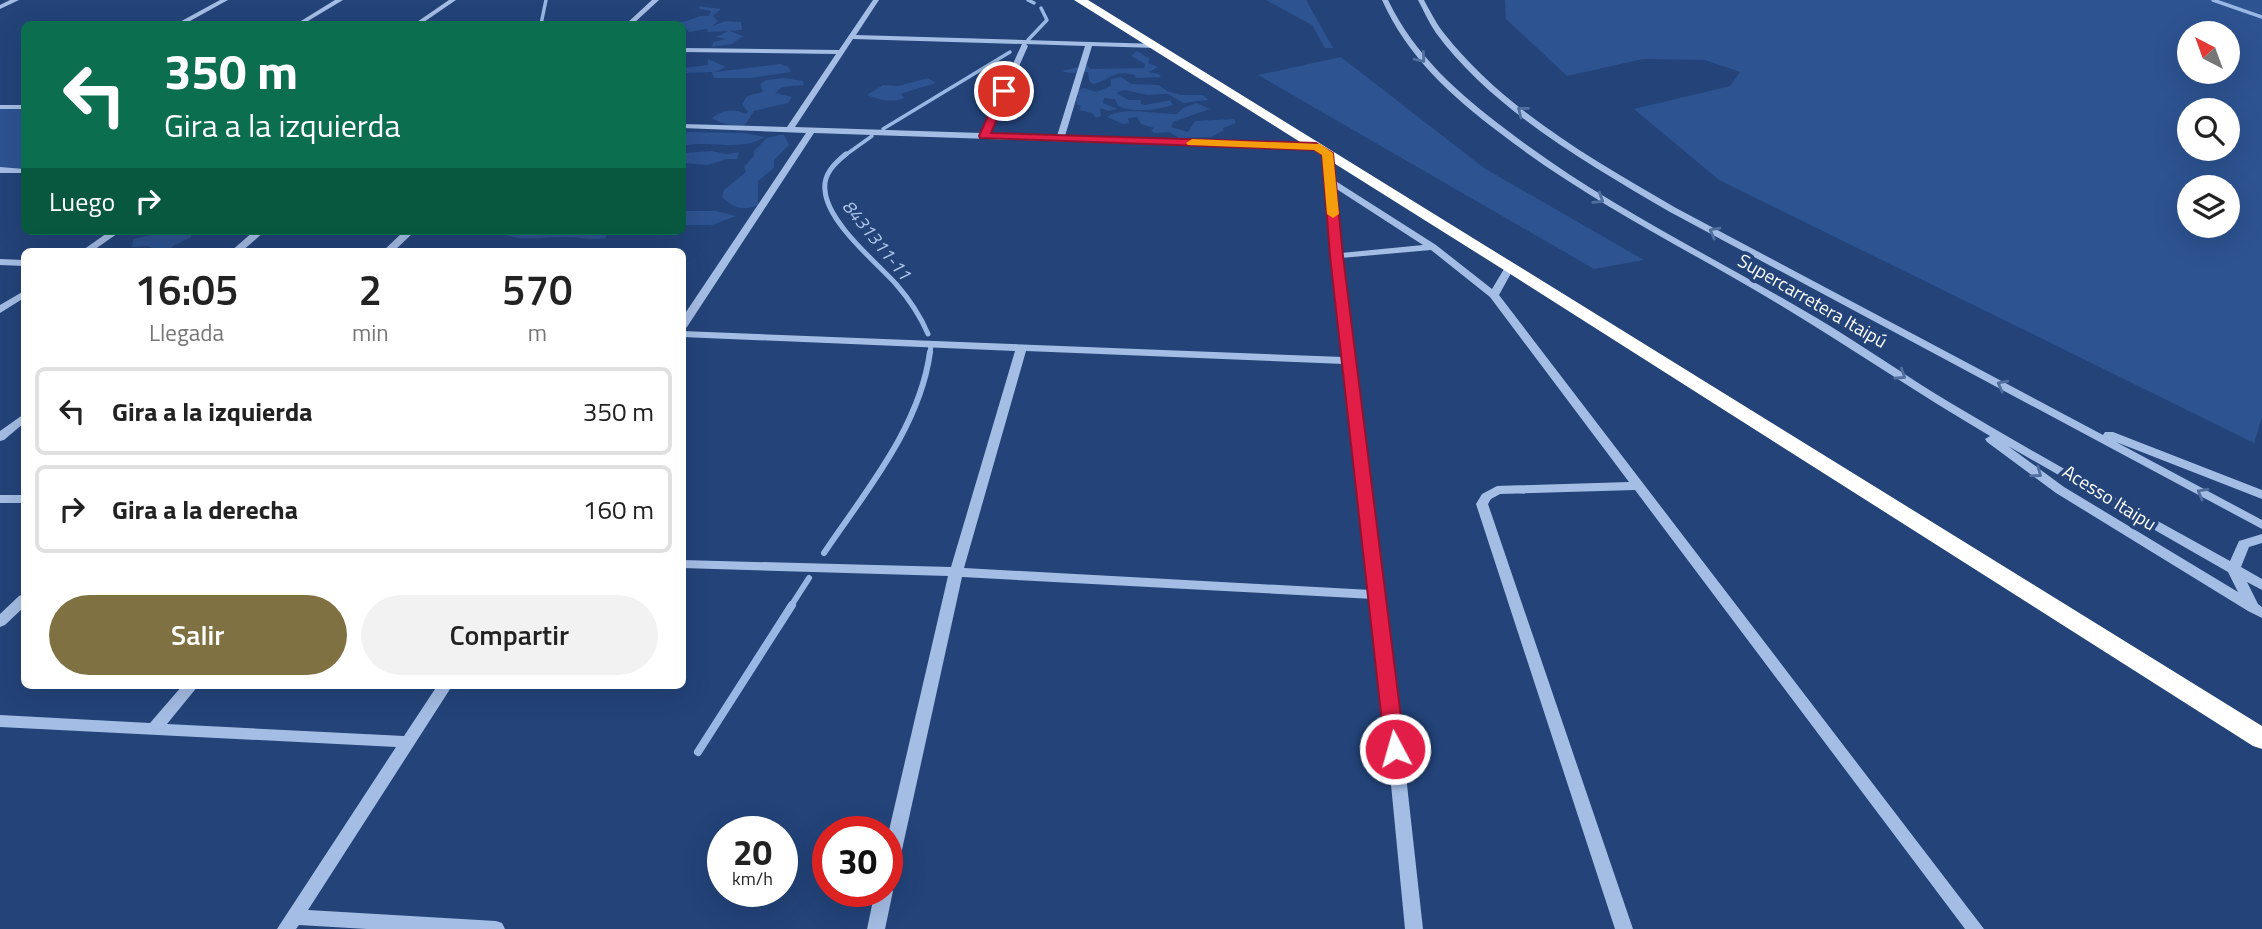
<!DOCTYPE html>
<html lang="es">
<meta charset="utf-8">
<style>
:root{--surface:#fff;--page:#f2f2f2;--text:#222;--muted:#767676;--line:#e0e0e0;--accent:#7f7141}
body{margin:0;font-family:"Titillium Web",sans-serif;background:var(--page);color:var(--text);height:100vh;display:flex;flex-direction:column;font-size:26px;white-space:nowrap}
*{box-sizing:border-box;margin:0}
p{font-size:23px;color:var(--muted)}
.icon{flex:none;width:38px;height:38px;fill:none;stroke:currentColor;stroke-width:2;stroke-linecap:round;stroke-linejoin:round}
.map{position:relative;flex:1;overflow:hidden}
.panel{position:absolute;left:21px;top:248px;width:665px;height:441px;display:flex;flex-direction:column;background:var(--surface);border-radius:10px;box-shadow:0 7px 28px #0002}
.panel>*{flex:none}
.top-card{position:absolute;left:21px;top:21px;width:665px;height:214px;border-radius:10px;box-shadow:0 7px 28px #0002;background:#0b6e4f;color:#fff;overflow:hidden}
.needle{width:46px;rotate:319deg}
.buttons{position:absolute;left:2177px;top:21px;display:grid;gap:14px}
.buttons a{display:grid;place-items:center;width:63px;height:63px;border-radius:50%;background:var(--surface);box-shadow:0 7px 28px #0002;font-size:35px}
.speed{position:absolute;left:707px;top:816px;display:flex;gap:14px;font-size:35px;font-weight:700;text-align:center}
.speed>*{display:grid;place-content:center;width:91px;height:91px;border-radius:50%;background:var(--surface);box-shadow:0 7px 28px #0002;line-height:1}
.speed small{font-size:18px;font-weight:400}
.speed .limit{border:10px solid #d22;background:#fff;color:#111}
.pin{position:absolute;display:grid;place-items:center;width:60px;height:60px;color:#fff;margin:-30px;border:4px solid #fff;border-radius:50%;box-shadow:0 2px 7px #0007}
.me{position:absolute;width:77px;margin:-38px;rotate:354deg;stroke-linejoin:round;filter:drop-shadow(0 0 5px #0008)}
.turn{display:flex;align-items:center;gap:24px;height:147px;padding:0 28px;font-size:32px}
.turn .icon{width:91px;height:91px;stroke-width:2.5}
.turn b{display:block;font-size:49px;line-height:60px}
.then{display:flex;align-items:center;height:66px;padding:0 28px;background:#0003;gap:14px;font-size:26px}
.eta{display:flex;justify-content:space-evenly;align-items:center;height:119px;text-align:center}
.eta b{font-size:42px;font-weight:600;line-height:49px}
.button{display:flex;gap:14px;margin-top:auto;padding:14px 28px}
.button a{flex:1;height:80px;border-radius:42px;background:var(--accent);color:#fff;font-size:28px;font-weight:600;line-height:80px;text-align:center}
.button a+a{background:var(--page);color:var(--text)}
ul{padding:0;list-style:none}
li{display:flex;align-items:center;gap:21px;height:88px;margin:0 14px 10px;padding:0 14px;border:4px solid var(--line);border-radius:10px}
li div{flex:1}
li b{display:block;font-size:26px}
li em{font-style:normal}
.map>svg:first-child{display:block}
.green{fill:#2d5391;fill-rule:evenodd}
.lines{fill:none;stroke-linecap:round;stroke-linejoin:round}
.stream-far3{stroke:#98b7e5;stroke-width:3.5}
.stream-far2{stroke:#98b7e5;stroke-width:5}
.stream-far1{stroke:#98b7e5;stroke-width:6}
.stream{stroke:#98b7e5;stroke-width:8}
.minor{fill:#a4bde4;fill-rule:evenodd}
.highway{fill:#fff;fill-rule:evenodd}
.oneway{stroke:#506e9e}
.route{fill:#e11d48;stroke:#92132f;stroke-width:2}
.slow{fill:#f59e0b}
.labels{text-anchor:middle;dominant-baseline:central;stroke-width:7;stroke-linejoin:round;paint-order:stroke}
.far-water-label{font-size:18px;font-style:italic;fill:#afc7ec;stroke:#234379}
.street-label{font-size:19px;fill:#fff;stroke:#234379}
</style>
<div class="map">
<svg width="2262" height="929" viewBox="0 0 2262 929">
<rect width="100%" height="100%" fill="#234379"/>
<g class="green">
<polygon points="1266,0 1306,0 1333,48 1325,48 1312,25"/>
<path d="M1505,0h757v417l-8,26 -535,-263 -85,-71 96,-23 10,-14 -35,-12 -62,-1 -76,17 -61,-57zM2189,33h39v39h-39zM2189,110h39v39h-39zM2189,187h39v39h-39z"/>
<polygon points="699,6 721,9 713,16 718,21 712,26 726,21 741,22 742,30 730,31 743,36 732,44 712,47 713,42 726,39 716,37 728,31 708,32 707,29 689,32 682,24 677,24 701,16 709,16 711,11 700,9"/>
<path d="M1137,51l13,8 -2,4 10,4 -9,5 10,2 2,3 -24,1 -3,-3c-21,-6 -24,6 -41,9l-4,-3 -1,-9 -19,1 -7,-2 25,-6 4,4 53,-1 1,-4 -14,-8z"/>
<polygon points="1341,57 1484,168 1644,260 1594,269 1258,75"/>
<polygon points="708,59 726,67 715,72 781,64 788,67 791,72 751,78 714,78 712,72 683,73 683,68 708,65"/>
<path d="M1121,77l10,7 28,1 8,6 14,4h22l5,5 -25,3 -15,-9 -20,1 -24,-5 -8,3 13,7h12v4l4,1 25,-5 3,5c-15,5 -41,8 -55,1l-3,-7 -11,-1 -1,5 15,6 -9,2 -9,-3 1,8 -5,2 -4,-5 -13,-3 2,-4 -4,-1 -1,-5 3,-4 -5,-1 1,-4 9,-3 12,4 15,-6v-7z"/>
<path d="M783,78l20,3 1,4 -22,2 -7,6 17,4 -4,6 -34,8 -9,14c-11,2 -24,-1 -33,-7 10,-8 22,-10 33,-4l3,-2 -6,-8 5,-8 16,-4 -3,-8 6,-4z"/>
<path d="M928,78l8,5 -33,10 -2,2 4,3c-15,5 -25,2 -38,-3l16,-10 15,1z"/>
<path d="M1196,103l14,6 -37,13 -2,5 17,5 7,-11 39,-2 2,4 -13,5 1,2 -13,7 -32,1 -10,-6 -15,1 -3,-3 3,-2 -13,-4 -4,-7 -9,1 1,5 -6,1 -16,-7c14,-11 51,-3 70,-3l6,-6z"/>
<rect x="0" y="107" width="24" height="62"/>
<path d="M690,132l55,1 20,4c-25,16 -55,2 -82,9v-13z"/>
<path d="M779,135h5l5,10 -15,15v8l-16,13v24c-15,7 -25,2 -36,-8l2,-7 22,-18 -2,-5 10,-11v-5l13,-13z"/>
<polygon points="712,151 727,154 739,152 737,159 726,159 708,165 683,163 683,153"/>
<polygon points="683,211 716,211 736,216 712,225 684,225"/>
<polygon points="170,231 191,231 191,237 173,246 168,252 153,252 155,249 147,246 132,247 133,239"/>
<path d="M518,231h85l3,4v3c-14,3 -25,-1 -39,-1 -20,-1 -42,5 -61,-2z"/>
</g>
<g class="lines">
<g class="stream-far3">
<polyline points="1028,0 1034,3"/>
<polyline points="2213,0 2262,17"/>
<polyline points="541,24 546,0"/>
<polyline points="1028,40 1047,20 1041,8"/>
<polyline points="883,129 1010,52"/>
<polyline points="844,156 872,136"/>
</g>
<g class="stream-far2">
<path d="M846,154c-11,9 -23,20 -21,36 2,32 50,71 71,94 13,15 24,31 32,50"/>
<polyline points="930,353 931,345"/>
</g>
<g class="stream-far1">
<path d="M824,553c41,-61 96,-126 106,-201"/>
<polyline points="791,606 809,578"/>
</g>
<polyline class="stream" points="698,752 792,605"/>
<g class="minor">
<polygon points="10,0 19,0 0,9 0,5"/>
<polygon points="220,0 228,0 190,21 222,22 225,24 176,24"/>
<polygon points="335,0 343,0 303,24 296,24"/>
<polygon points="449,0 456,0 421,24 414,24"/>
<polygon points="652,0 659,0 633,24 626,24"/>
<path d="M873,0h6l-23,35 302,9v4h-3l-63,-2 -27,90 251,8 4,3 -4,3 -502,-17 -127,194 -5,3v-12l124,-185 -124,-5v-4l105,3 49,-73 -154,-2v-4l157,2zM853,39l169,5 -41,89 -186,-6zM1026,44l59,2 -28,90 -68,-2 39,-88z"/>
<path d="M1382,0h6c27,56 71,94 120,131 95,73 204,125 307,186 46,27 89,58 134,85 92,55 187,107 281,159l9,-20 23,-7v9l-13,4 -8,20 21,12v11l-15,-8 11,22 4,3v11l-14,-7 -192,-118 -69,-51 -2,-3 5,-3c-75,-44 -146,-93 -220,-137 -91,-54 -186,-101 -270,-166 -49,-37 -93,-77 -118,-133zM2008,446l220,126 10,20 -174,-105z"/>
<path d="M1418,0h6c6,11 12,23 19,32 60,77 150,128 233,176l427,227 2,-3h8l149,58v9l-146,-57 146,78v9l-592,-317c-82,-48 -177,-102 -234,-179 -7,-10 -12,-22 -18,-33z"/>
<rect x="0" y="105" width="24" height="4"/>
<path d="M1327,150l4,3 3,27 102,65 56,44 15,-25h6l2,2 -16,29 485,634h-19l-330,-439 -135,4 -9,5 -3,5 145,425h-18l-139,-425 6,-10 15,-8 132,-4 -139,-185 -59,-47 -90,8 45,337 37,334h-18l-32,-330 -411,-22 -66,300 -3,5 -6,2v-45l61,-263 -266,-8v-8l269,7 64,-216 -333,-14v-6l661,26 -12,-101 -8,-103zM1335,188l88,57 -82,8zM1026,351l318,13 27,226 -407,-22z"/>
<polygon points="0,167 24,169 24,173 0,173"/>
<polygon points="110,231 121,231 91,252 80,252"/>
<polygon points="254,231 265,231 241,252 230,252"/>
<polygon points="404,231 415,231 393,252 382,252"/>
<polygon points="0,259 24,260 24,266 0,265"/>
<polygon points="24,291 24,298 0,313 0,305"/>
<polygon points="24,414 24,423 4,440 0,441 0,431"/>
<rect x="0" y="495" width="24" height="8"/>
<polygon points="24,594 24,607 5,625 0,627 0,614 19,596"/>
<polygon points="182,686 198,686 167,724 404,736 437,686 452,686 308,910 496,921 502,923 505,929 367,929 299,925 296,929 277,929 396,747 0,727 0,715 150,723"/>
<polygon points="887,885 893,891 885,929 867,929 875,891 887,891"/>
</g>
<polygon class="highway" points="1074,0 1088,0 2262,726 2262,749 2253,746 1504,270"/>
</g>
<defs><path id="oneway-chevron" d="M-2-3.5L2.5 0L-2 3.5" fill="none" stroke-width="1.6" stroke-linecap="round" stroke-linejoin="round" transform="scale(1.75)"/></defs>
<g class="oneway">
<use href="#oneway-chevron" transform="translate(1421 58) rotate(50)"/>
<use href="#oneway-chevron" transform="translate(1522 111) rotate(-142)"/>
<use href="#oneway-chevron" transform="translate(1599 199) rotate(32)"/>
<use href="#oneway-chevron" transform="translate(1714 232) rotate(-152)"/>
<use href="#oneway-chevron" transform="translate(1901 375) rotate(33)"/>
<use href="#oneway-chevron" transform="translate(2002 385) rotate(-152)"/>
<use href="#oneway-chevron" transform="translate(2037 473) rotate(37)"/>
<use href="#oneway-chevron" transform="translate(2202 493) rotate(-151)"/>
</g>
<polygon class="route" points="1004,88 1009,91 991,133 1316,143 1333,153 1343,256 1405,749 1402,755 1395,757 1388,755 1385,749 1330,256 1322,155 1314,150 980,138 979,136 999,91"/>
<polygon class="slow" points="1192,139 1320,144 1333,153 1339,214 1333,218 1327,214 1322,155 1314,150 1188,145 1186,143"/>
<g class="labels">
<g class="far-water-label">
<text transform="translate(877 240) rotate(51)">8431311-11</text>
</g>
<g class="street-label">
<text transform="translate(1813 300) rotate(30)">Supercarretera Itaipú</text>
<text transform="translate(2110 497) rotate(32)">Acesso Itaipu</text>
</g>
</g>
</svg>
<div class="buttons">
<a><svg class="needle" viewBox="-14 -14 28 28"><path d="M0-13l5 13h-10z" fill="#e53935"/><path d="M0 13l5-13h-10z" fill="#767676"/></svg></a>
<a><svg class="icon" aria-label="search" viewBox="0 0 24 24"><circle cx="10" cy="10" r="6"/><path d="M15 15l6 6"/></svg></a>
<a><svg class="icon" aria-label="layers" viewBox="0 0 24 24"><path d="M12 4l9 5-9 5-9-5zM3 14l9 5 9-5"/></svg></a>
</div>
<div class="speed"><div>20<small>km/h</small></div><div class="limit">30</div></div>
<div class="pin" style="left:1004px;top:91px;background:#d93025"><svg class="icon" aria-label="arrive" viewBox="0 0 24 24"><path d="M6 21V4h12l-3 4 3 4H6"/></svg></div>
<svg class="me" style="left:1395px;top:749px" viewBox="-20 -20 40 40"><circle r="17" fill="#e11d48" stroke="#fff" stroke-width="3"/><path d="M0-11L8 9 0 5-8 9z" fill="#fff"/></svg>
<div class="top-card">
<div class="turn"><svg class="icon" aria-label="left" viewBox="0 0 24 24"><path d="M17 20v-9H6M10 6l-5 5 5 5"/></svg><div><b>350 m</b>Gira a la izquierda</div></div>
<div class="then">Luego<svg class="icon" aria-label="right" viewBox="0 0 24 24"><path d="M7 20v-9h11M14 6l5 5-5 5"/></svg></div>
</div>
<section class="panel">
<div class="eta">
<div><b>16:05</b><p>Llegada</p></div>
<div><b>2</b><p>min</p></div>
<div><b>570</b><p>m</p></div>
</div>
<ul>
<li><svg class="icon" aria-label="left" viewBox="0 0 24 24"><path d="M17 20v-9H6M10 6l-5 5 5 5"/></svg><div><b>Gira a la izquierda</b></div><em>350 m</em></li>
<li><svg class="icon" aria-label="right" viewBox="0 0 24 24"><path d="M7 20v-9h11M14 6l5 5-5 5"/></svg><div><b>Gira a la derecha</b></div><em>160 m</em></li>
</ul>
<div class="button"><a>Salir</a><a>Compartir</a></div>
</section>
</div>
